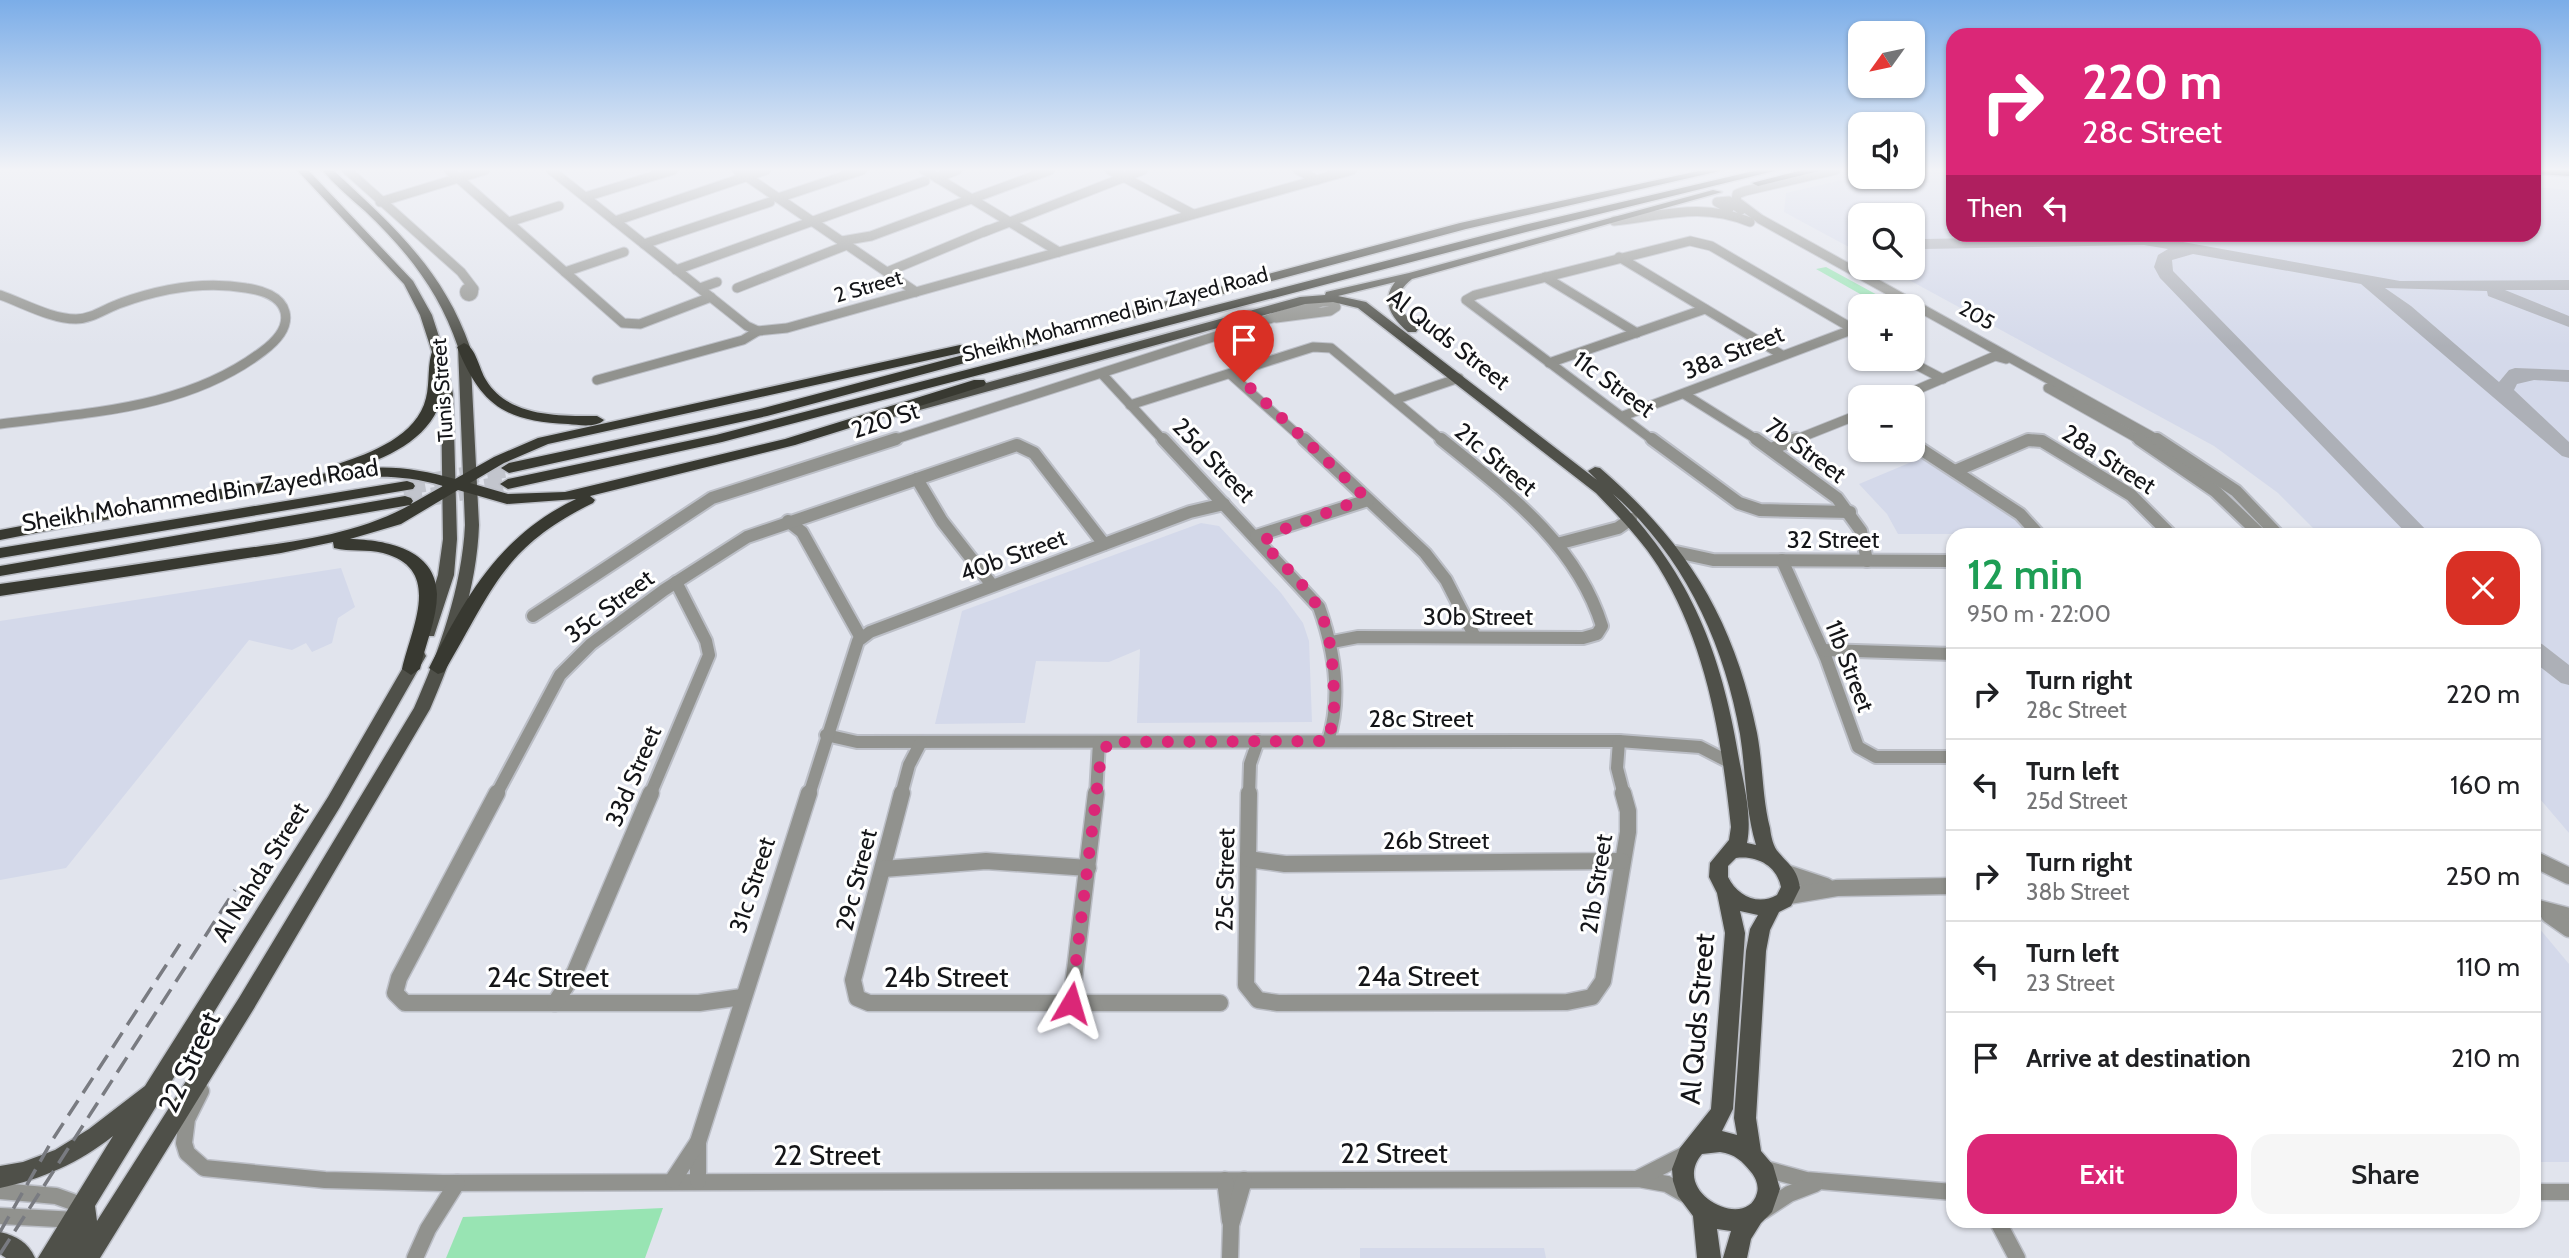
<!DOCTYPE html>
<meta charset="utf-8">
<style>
:root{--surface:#fff;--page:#f6f6f6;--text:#202124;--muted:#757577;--line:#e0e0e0;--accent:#db2777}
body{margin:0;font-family:Cabin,sans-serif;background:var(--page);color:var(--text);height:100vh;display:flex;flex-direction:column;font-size:26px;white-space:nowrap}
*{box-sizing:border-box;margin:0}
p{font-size:23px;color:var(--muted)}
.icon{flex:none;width:38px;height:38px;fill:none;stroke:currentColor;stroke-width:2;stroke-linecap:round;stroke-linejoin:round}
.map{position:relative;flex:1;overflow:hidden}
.panel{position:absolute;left:1946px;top:528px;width:595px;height:700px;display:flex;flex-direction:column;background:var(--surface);border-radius:21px;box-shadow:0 2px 5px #0004}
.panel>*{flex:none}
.banner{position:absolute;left:1946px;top:28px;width:595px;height:214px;border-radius:21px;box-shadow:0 2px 5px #0004;background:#db2777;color:#fff;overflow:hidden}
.needle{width:46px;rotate:237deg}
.controls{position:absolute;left:1848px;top:21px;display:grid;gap:14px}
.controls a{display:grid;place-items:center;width:77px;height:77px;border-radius:14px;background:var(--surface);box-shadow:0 2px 5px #0004;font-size:35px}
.pin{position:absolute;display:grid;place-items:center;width:60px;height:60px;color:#fff;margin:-72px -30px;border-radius:50% 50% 50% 0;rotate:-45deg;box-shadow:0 0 7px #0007}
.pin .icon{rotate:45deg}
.me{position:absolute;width:77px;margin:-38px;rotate:7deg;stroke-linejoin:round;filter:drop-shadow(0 0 5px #0008)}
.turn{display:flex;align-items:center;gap:24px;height:147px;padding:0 21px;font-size:32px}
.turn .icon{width:91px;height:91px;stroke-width:2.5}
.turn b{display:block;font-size:49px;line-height:60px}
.then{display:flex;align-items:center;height:66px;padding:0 21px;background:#0003;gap:14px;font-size:26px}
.round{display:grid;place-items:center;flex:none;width:74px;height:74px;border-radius:21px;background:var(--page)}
.overview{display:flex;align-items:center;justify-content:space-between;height:119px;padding:0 21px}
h1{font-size:42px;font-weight:600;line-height:52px;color:#1e9e55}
.primary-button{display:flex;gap:14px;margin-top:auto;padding:14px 21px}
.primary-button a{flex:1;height:80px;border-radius:21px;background:var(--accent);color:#fff;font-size:28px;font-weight:600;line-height:80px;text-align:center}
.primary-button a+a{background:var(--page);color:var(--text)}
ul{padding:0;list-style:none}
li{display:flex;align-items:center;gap:21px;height:91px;padding:0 21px;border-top:2px solid var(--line)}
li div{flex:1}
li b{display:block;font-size:26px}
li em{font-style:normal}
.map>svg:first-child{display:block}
.built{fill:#d4d9ea}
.green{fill:#98e4b3}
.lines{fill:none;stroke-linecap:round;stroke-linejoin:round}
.taxiway{fill:#adb0b7;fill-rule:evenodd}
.highway-tunnel{stroke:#c2c5cd;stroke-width:18;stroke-dasharray:18 9;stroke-linecap:butt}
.minor-far2-casing{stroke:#bcbfc7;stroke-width:11}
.minor-far1-casing{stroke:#bcbfc7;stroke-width:16}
.minor-casing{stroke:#bcbfc7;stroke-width:19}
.major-casing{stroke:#bcbfc7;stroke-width:3}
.highway-casing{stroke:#bcbfc7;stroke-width:3}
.minor-far2{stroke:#91928e;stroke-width:9}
.minor-far1{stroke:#91928e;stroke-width:12}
.minor{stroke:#91928e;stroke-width:16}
.major{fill:#4f5049;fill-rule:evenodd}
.highway{fill:#383931;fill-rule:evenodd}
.rail{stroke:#797b81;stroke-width:3.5;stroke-dasharray:18 9;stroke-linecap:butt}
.route{stroke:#db2777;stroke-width:12;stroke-dasharray:0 21.6}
.labels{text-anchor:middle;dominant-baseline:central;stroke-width:6;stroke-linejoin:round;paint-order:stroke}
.far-street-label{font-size:21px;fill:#141518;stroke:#fff}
.street-label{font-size:24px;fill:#141518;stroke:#fff}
.near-street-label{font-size:28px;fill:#141518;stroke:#fff}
</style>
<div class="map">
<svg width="2569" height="1258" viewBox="0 0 2569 1258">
<rect width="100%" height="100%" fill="#e1e4ed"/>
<g class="built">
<polygon points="1953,170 1953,234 2534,234 2534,187 2569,190 2569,833 2534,792 2534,536 2320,535 2278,493 2214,446 1887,268 1913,268 1913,215 1860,215 1860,253 1784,212 1786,193 1859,176 1913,177 1913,171"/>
<polygon points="1921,458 2016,519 2030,534 1898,534 1887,514 1859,484"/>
<polygon points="1201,523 1219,526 1281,593 1303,623 1309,641 1312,722 1137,723 1140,649 1109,662 1036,661 1025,723 935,724 962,611"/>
<polygon points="341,568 355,607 338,618 332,643 312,652 306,643 292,650 249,640 66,868 0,880 0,621"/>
<polygon points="2534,922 2569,964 2569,1162 2534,1162"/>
<polygon points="1360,1248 1544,1248 1546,1258 1360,1258"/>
</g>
<g class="green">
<polygon points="1826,267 1881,297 1880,299 1876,303 1816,269"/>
<polygon points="663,1208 645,1258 446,1258 463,1217"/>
</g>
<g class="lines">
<g class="taxiway">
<polygon points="2144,235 2400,281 2569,280 2569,290 2505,290 2569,316 2569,327 2488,296 2487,291 2385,288 2411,306 2499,382 2509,370 2515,368 2569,370 2569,382 2534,380 2517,384 2514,390 2569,442 2569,458 2562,456 2361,284 2193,254 2172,260 2173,271 2432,536 2409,536 2160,278 2154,267 2158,255 2168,249 2144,245 1923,249 1915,244 1923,239"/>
<polygon points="2534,642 2542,644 2569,665 2569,685 2561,683 2534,662"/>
</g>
<g class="highway-tunnel">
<polyline points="407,486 509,468"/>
<polyline points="405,501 508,484"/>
</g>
<g class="minor-far2-casing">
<g id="minor-far2">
<polyline points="347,170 461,272 474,289"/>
<polyline points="449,170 623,323 640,324 711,297"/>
<polyline points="551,170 747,326 758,331"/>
<polyline points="737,170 916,292"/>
<polyline points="924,170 1059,252"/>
<polyline points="1110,170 1193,214"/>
<polyline points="1298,170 1317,180"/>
<polyline points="1835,170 1745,191 1737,194 1736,201 1760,219 2160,441"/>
<polyline points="937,178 957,170"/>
<polyline points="585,197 673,170"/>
<polyline points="778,198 862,170"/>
<polyline points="380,202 485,170"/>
<polyline points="1729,209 1717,202 1729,201 1741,210"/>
<polyline points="615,221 766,170"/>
<path d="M1614,221c50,-5 86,-19 136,1"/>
<polyline points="509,222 559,206"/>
<polyline points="984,232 1143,170"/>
<polyline points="842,241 871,236 1050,170"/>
<polyline points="644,244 770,202"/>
<polyline points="1619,257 1782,355"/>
<polyline points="676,270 925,181"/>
<polyline points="565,272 624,252"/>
<polyline points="887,272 988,230"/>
<polyline points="1545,277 1637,333"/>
<circle cx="469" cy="292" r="4.5"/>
<polyline points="700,288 717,282"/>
<polyline points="737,288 847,245"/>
<path d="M0,295c23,8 51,24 76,24 16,0 30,-11 45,-16 39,-14 84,-22 125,-15 15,2 35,8 39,24 4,16 -10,30 -22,39 -76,58 -172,61 -263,73"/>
<polyline points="1905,359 1943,379"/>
<polyline points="1549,363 1705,309"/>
<polyline points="1102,374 1164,441"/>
<polyline points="1230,374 1305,441"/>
<polyline points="597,380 743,340 758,331 787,328 1352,170"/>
<polyline points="2048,388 2142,441"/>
<polyline points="1684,394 1759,441"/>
<polyline points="1900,397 1995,356 2006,359"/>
<polyline points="1394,400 1459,378"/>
<polyline points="1130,405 1313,347 1331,348 1443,441"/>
<polyline points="1623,416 1854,329"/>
<polyline points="890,441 1322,302 1330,302 1336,307 1330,311 1276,318"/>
<polyline points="1654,441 1466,300 1475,295 1690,241 1711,246 1860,333"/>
<polyline points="1792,441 1860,414"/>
<polyline points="2026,441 2038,441"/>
</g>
</g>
<g class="minor-far1-casing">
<g id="minor-far1">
<path d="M1163,439l156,168c15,42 23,91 9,134"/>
<polyline points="1304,439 1425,553 1446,580 1475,637"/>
<polyline points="1652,439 1739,503 1760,510 1850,512"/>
<polyline points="1756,439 1837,498 1861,531 1867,561"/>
<polyline points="2139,439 2215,491 2262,536"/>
<polyline points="2157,439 2236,491 2279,536"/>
<polyline points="1913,444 2020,514 2040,536"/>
<polyline points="1771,449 1796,439"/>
<polyline points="1955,471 2028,440 2042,441 2131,495 2172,536"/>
<polyline points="917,479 942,521 992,585"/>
<polyline points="788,521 802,532 861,638"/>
<polyline points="1256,536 1368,500"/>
<polyline points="1557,544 1618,528 1631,519"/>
<polyline points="1676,552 1713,560 1953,561"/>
<polyline points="1782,560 1826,658 1858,747 1876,757 1953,757"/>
<polyline points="533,616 712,498 896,439"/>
<path d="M1332,642l26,-5 225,1 14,-4 5,-8c-26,-83 -96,-134 -161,-187"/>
<polyline points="1823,650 1953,654"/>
<polyline points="826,735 857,742 1619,741 1700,747 1733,764"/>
<polyline points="1619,741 1617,768 1624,795"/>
<polyline points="496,795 560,675 591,644 664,590 747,537 1017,445 1034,453 1104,544"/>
<polyline points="650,795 709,655 706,641 676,582"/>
<polyline points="809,795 858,641 870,632 1190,512 1224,504"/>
<polyline points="901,795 909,765 921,742"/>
<polyline points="1096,795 1099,742"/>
<polyline points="1249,795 1250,764 1258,741"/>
</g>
</g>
<g class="minor-casing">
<g id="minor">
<polyline points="497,793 399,978 395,993 405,1003 699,1003 742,997"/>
<polyline points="902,793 853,980 857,998 869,1003 1220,1003"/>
<polyline points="1249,793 1246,985 1258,1000 1278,1003 1567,1002 1592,997 1603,981 1628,832 1628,811 1623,793"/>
<polyline points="1248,859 1285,864 1622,861"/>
<polyline points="2534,859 2569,876"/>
<polyline points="883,869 986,861 1088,868"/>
<polyline points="1787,873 1826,886"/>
<polyline points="1789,896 1837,888 1953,886"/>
<polyline points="2534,907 2569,916"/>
<polyline points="2549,915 2569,929"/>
<polyline points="555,1003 575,972 651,793"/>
<polyline points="1071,1003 1096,793"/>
<polyline points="201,1091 187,1119 184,1143 187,1153 204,1168 325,1180 443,1183 1639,1179 1667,1184 1688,1196"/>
<polyline points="698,1142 698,1181"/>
<polyline points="1762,1168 1806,1180 1953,1192"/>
<polyline points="1639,1178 1688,1153"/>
<polyline points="673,1180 698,1142 809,793"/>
<polyline points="1225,1180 1230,1221"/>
<polyline points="0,1191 56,1196 84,1206"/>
<polyline points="2534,1192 2569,1192"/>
<polyline points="1763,1211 1789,1194 1815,1184"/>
<polyline points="0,1216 77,1220"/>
<polyline points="1998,1222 2017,1258"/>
<polyline points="415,1258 428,1229 457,1183"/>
<polyline points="1230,1258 1231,1225 1244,1180"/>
</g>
</g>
<g class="major-casing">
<g id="major">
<polygon points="297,170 308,170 413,281 432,315 444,352 453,394 457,539 454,575 434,636 422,636 420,632 438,575 443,539 441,394 432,352 420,315 404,284"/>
<path d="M322,170h11c58,54 110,99 137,177l9,178c-2,62 -24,127 -49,184l-177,301 -153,248h-62l75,-122c-34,27 -71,43 -113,52v-22l23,-4 32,-12 34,-21 56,-43 183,-289 84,-145h12l2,4 -86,151 -245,399 2,15 142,-223 175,-290c25,-56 48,-121 51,-183l-7,-178c-19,-56 -51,-96 -93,-136 -15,-13 -30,-26 -43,-41z"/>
<path d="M1713,190l9,2 -310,87c-25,20 -10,32 6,50l-2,3h-8c-16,-14 -28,-30 -13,-50l-57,14 28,6 231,178 -9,-9 7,-4 5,1c87,75 134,151 157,265 6,31 5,64 13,95 1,8 3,19 9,25 11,13 18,16 21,35l-9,18 -12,6 -9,18 -4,21 -10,167 5,33 12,14 7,24 -8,23 -11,11 -10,16 -4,19h-24l8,-27 -14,-2 4,29h-24l-4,-42 -15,-20 -5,-15 -1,-12 8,-21 31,-39 14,-176 -8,-40 -8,-16 1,-14 19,-23 2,-13c-10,-91 -24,-182 -73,-261 -17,-27 -40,-50 -62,-73l-238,-185 -25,-6 -28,2 -407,112 -5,1 -7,-4 2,-3 412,-113 25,-2 1,-3 83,-19zM1613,494c71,62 111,149 127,240 6,37 5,75 16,111l-9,-2c5,-25 -2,-54 -7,-79 -18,-110 -48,-190 -127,-270zM1736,858c21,-3 41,8 45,29l-4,8c-19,11 -40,1 -49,-18v-11zM1740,911l18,4 -8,14 -4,22 -12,167 3,17 -15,-4 11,-22 12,-176zM1720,1152c15,2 22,9 31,20 5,6 8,14 6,21 -10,39 -88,0 -55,-39z"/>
<path d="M0,1232c16,4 28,10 35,26h-29l-6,-4z"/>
</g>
</g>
<g class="highway-casing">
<g id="highway">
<polygon points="1703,170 1724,170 1466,229 767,416 509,473 501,468 509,463 760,409 1460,223"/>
<polygon points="1758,170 1778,170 1530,231 722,442 508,489 500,484 508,479 716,435 1524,225"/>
<polygon points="1802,170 1823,170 1758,186 1752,183"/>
<polygon points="2534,170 2569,170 2569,176 2534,174"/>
<path d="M464,343c12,4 15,26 22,37 22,37 73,36 111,36l7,4c-8,8 -25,5 -36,4 -64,-3 -87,-19 -111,-77z"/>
<path d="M960,345l5,1v6l-417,92 -44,19 -34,20 38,11 57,-2 220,-53 189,-59h10l2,3 -2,3 -189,59 -205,51 5,4 -2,3c-91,44 -101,89 -149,169l-6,2 -9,-6c38,-73 70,-132 147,-169l-69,5 -49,-14 -57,34 -51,15c36,1 86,10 87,55 0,25 -12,51 -17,75l-9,6 -9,-6c9,-41 42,-100 -19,-116 -16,-4 -33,-1 -49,-5l-1,-6 -52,11 -281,43v-12c73,-10 145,-21 218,-32 64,-9 135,-15 192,-47l-410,71v-10l405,-70 6,2 2,3 -2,3 32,-18c-64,-19 -115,-4 -179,6 -89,14 -176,31 -264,48v-10l207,-39 134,-20 -6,-4 3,-3c33,-11 79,-28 88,-66 4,-16 1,-35 7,-49l5,-1 7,4c-2,16 -1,34 -5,50 -11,38 -56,57 -90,68 38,-6 69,-1 105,9l39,-22 44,-19z"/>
<polygon points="407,481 413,483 415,486 413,489 0,558 0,548"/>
</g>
</g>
<use href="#minor-far2" class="minor-far2"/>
<use href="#minor-far1" class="minor-far1"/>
<use href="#minor" class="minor"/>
<use href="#major" class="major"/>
<use href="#highway" class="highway"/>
<g class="rail">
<polyline points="0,1232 53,1139 180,944"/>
<polyline points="0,1254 235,890"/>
</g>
</g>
<linearGradient id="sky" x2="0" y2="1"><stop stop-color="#7bade8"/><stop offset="0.49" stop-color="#f2f3f7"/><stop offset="1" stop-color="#f2f3f7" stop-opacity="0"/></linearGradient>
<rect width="2569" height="346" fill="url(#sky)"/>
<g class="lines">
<path class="route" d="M1071,1003l29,-239 8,-22 220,-1c7,-28 7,-36 5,-64 -3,-74 -24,-84 -71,-135l17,-11 68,-26 15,-11 -118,-112"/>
</g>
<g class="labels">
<g class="far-street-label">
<text transform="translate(868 286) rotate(-16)">2 Street</text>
<text transform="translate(1115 314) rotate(-15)">Sheikh Mohammed Bin Zayed Road</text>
<text transform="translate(1977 315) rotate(29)">205</text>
<text transform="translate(442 390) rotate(-94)">Tunis Street</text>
</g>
<g class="street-label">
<text transform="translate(1449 339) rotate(38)">Al Quds Street</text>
<text transform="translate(1733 352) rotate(-22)">38a Street</text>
<text transform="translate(1614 384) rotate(36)">11c Street</text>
<text transform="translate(885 420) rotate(-18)">220 St</text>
<text transform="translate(1806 450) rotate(36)">7b Street</text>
<text transform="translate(1496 459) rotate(40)">21c Street</text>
<text transform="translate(2109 459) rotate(33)">28a Street</text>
<text transform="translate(1214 460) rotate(46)">25d Street</text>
<text transform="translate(200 495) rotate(-9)">Sheikh Mohammed Bin Zayed Road</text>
<text x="1833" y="539">32 Street</text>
<text transform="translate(1013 555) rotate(-20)">40b Street</text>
<text transform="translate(609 606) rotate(-37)">35c Street</text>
<text x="1478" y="616">30b Street</text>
<text transform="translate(1850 666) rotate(69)">11b Street</text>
<text x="1421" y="718">28c Street</text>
<text transform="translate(633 776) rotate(-67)">33d Street</text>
<text x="1436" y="840">26b Street</text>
<text transform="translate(260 872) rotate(-58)">Al Nahda Street</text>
<text transform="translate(856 880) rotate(-76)">29c Street</text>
<text transform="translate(1225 880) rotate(-89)">25c Street</text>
<text transform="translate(1596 884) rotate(-81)">21b Street</text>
<text transform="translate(752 885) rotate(-72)">31c Street</text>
</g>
<g class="near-street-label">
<text x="1418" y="976">24a Street</text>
<text x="548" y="977">24c Street</text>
<text x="946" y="977">24b Street</text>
<text transform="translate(1697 1019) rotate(-85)">Al Quds Street</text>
<text transform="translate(189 1062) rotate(-65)">22 Street</text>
<text x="1394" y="1153">22 Street</text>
<text x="827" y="1155">22 Street</text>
</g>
</g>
</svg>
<div class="controls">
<a><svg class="needle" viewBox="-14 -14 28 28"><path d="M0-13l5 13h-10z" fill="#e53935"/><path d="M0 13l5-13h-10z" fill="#757577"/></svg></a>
<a><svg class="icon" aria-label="sound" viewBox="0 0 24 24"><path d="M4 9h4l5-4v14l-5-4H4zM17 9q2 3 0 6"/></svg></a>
<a><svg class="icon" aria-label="search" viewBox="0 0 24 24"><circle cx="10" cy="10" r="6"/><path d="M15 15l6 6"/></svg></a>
<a>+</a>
<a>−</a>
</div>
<div class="pin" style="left:1244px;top:382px;background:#d93025"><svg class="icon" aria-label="arrive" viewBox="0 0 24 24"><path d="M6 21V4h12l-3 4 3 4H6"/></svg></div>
<svg class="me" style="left:1071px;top:1003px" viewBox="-20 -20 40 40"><path d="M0-17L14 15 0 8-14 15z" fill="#db2777" stroke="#fff" stroke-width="4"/></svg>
<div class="banner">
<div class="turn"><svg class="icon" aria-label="right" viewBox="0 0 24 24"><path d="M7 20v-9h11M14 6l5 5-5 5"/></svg><div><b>220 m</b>28c Street</div></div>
<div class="then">Then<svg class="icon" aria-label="left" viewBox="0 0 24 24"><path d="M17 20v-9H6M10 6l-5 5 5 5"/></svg></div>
</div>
<section class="panel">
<div class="overview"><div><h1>12 min</h1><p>950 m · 22:00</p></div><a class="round" style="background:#d93025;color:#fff"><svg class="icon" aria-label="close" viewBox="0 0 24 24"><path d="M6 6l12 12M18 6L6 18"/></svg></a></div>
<ul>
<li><svg class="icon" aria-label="right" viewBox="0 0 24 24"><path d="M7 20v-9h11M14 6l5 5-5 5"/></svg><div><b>Turn right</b><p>28c Street</p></div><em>220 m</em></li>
<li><svg class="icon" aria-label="left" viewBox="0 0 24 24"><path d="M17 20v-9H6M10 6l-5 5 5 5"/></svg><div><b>Turn left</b><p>25d Street</p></div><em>160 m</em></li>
<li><svg class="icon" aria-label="right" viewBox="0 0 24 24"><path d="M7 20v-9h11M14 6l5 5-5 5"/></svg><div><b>Turn right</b><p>38b Street</p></div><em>250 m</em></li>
<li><svg class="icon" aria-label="left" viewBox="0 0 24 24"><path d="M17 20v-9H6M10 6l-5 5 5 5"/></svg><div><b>Turn left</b><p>23 Street</p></div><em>110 m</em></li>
<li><svg class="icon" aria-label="arrive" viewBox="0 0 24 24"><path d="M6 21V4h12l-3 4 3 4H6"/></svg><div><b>Arrive at destination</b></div><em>210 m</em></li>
</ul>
<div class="primary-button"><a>Exit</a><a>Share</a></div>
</section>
</div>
